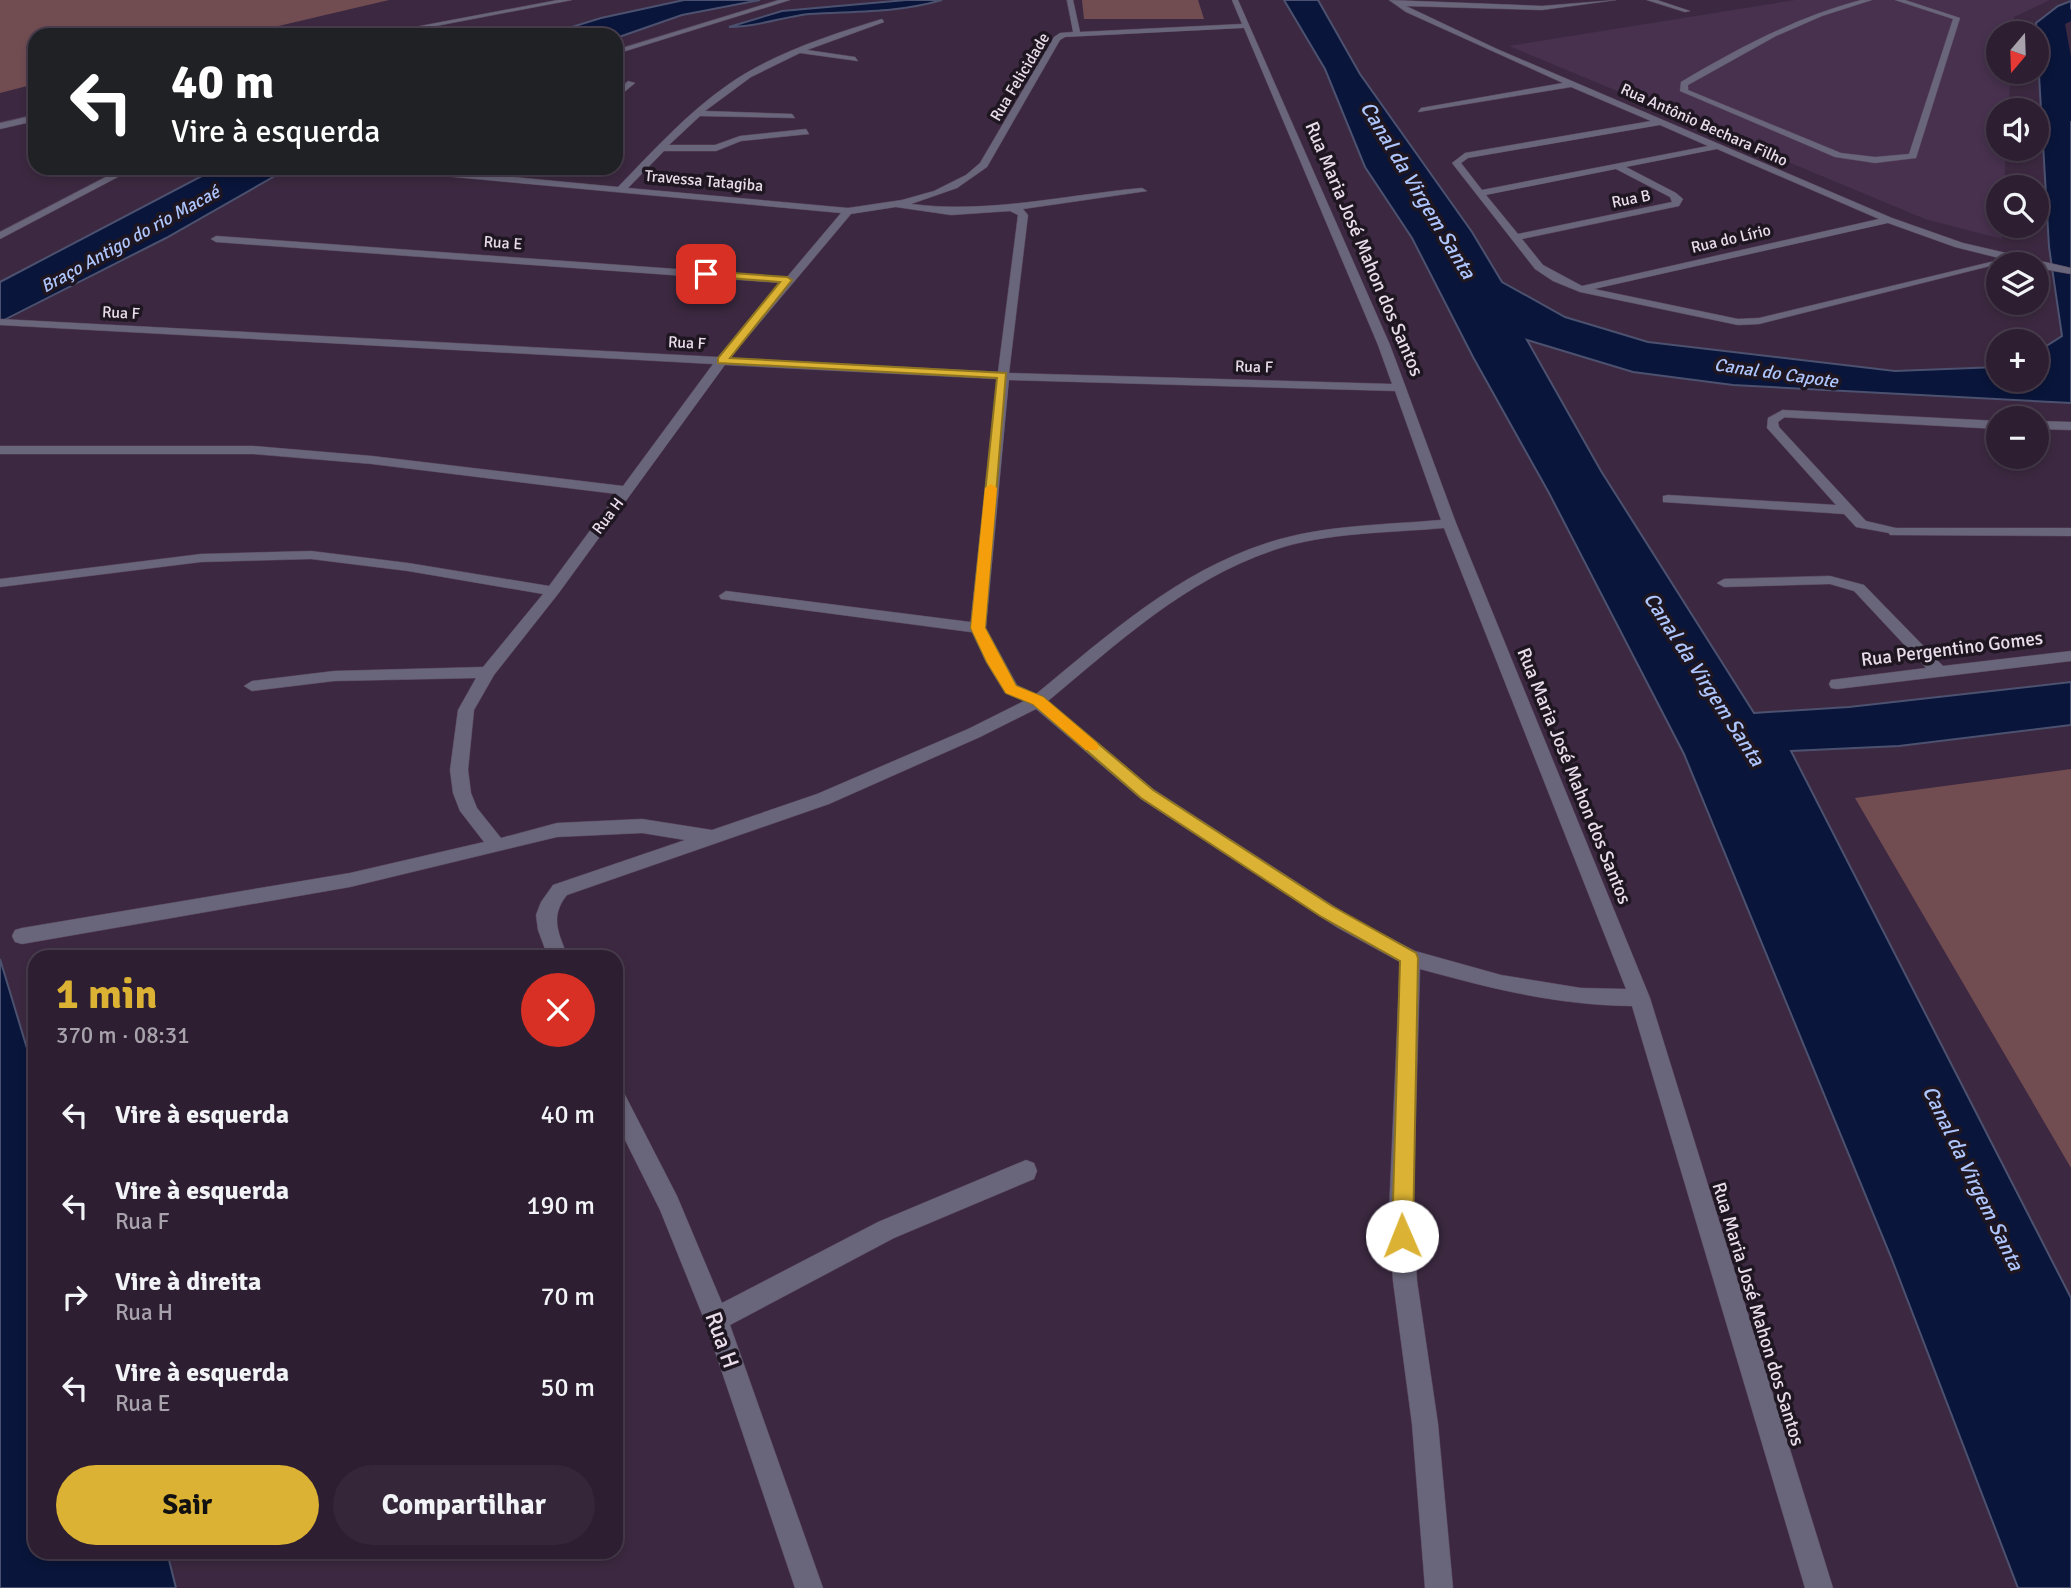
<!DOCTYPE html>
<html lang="pt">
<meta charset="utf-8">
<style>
:root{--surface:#2d1f31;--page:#352739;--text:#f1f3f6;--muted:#a7a2ab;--line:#483d4d;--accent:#dbb233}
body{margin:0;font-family:Signika,sans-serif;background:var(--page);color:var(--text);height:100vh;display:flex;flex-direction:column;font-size:26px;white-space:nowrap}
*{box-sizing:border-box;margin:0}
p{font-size:23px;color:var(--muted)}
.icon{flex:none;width:38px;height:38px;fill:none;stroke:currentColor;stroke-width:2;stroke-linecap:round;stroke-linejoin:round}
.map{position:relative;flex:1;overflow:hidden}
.drawer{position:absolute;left:28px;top:950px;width:595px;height:609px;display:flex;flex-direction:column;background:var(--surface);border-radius:21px;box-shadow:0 4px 10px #0003,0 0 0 2px var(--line)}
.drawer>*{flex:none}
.banner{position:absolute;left:28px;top:28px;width:595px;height:147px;border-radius:21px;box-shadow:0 4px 10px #0003,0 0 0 2px var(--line);background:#202124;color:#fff;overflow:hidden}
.needle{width:46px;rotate:199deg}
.controls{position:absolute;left:1986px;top:21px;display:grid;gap:14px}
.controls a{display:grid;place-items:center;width:63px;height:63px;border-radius:50%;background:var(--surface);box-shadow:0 4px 10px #0003,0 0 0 2px var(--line);font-size:35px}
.pin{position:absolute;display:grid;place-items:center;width:60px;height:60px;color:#fff;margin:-30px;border-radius:14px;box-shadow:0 4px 10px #0006}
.me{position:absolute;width:77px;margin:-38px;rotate:359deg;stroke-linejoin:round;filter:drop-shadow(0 0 5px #0008)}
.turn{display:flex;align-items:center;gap:24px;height:147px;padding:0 28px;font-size:32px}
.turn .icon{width:91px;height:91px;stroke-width:2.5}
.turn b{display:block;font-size:49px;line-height:60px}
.round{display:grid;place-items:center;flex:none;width:74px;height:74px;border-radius:37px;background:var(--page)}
.head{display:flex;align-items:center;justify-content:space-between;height:119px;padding:0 28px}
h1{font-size:42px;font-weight:700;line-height:52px;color:var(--accent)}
.cta{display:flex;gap:14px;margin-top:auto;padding:14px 28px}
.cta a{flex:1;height:80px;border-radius:42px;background:var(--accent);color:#111;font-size:28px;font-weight:700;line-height:80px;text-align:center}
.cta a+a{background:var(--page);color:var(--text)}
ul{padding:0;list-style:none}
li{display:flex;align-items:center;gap:21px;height:91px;padding:0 28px}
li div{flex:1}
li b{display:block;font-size:26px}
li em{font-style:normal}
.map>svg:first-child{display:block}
.built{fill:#47314e}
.green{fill:#714d52}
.water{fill:#09153a;stroke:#4c516f;stroke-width:2}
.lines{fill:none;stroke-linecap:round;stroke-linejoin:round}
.canal{fill:#09153a;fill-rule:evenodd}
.lane-casing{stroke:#58465c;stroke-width:1}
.street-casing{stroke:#58465c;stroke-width:1}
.lane{fill:#69657a;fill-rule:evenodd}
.street{fill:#69657a;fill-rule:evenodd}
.route{fill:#dbb233;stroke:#8e7421;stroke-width:2}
.slow{fill:#f59e0b}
.labels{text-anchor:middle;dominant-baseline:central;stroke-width:7;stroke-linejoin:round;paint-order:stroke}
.far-street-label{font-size:16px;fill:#e9ddec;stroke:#1e1621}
.far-water-label{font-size:18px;font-style:italic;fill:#aec6fd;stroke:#1e1621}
.street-label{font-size:19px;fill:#e9ddec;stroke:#1e1621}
.water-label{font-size:21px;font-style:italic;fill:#aec6fd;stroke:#1e1621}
.near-street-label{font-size:23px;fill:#e9ddec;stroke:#1e1621}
</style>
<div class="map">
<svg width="2071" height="1588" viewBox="0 0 2071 1588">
<rect width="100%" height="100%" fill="#3c2941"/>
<polygon class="built" points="1795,0 2050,0 2014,17 2013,33 1998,33 1998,72 2011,72 2008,110 1998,110 1998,149 2006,149 2004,187 1998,187 1998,226 2002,226 2002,239 1925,219 1509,46"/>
<g class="green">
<polygon points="0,0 389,0 240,35 35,35 35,84 0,93"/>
<polygon points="1082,0 1198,0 1204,19 1084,19"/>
<polygon points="2071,769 2071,1168 1855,798"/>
</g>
<g class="water">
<polygon points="684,0 760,0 682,15 616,38 616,35 546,35 601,18"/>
<path d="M906,0h36c-45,13 -87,11 -133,14 -27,3 -52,13 -80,13l53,-16z"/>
<polygon points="1284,0 1318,0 1360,74 1472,232 1502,282 1565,317 1648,342 1895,371 1998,367 1998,380 2037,380 2037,352 2062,336 2049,247 2036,23 2058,6 2071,1 2071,17 2055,27 2063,72 2071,92 2071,403 1733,385 1633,372 1527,340 1601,471 1754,713 1849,707 2071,682 2071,725 1899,746 1791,751 2071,1298 2071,1588 2018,1588 1891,1257 1684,754 1549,493 1473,357 1412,238 1365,167 1325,69"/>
<polygon points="217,168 289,168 166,238 0,322 0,282"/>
<polygon points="0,959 35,1075 35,1552 167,1552 176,1588 0,1588"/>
</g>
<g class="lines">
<polygon class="canal" points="2071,9 2071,21 2065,24 2071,57 2071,121 2064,119 2061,115 2047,22"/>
<g class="lane-casing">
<g id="lane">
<path d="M1861,0h11l-50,16 -46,20 -88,49v5l153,63 34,4 34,-3 44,-135 -58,-19h10l55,18 -44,140 -41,5 -40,-6 -155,-66 1,-9c57,-34 116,-65 180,-82z"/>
<polygon points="1783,410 1998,421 1998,429 1779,417 1777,414"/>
<polygon points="2037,421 2071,422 2071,430 2037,429"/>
<polygon points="1895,528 2071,528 2071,536 1890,535 1888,532"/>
<polygon points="726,591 978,623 986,628 978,633 721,599 719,596"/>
</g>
</g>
<g class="street-casing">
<g id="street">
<polygon points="558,0 572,0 389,35 373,35"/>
<polygon points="779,0 790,0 616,54 616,50"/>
<path d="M1067,0h6l7,32 162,-8 -10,-24h6l152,345 66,178 194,475 183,590h-28l-173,-582c-76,-1 -139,-17 -212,-37l-7,244 4,68 21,143 15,164h-28l-13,-164 -19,-143 -4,-68 11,-251 -62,-34 -197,-129 -105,-90 -56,28 -151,67 -262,91c-18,22 -8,39 1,62h-20l-10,-27 -2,-15 5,-13 12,-17 132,-45 -43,-7 -85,4 -207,50 -328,57 -7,-2 -3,-6 3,-6 7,-2 328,-55 134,-31 -24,-31 -7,-18 -3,-23 8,-60 18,-32 -142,3 -82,10 -8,-5 8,-5 82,-10 149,-4 60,-73 -135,-23 -97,-12 -110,3 -201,25v-8l201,-25 110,-3 97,12 141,23 68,-92 -245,-30 -119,-10h-253v-8h253l119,10 251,30 90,-122 -713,-39v-6l718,38 64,-74 -566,-41 -5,-3 5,-3 571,41 54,-64 -451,-42 -5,-3h34l199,19c35,-36 69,-74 111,-103 45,-31 101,-49 153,-65l2,3 -77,28 48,7 3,4 -58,-8 -49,24 -46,34 87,3 3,4 -95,-2 -31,29h46l25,-9 66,-7 3,5 -68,7 -25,10h-52l-36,37 220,20 54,-8 32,-9 32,-16 14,-12 74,-126 6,-4 13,-1zM1244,28l134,317 14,39 -383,-11 19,-158 -5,-6 124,-18 -5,-3c-78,7 -153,26 -231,16l46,-16 30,-21 73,-127 5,-3zM896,207l55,8 59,-4 8,4 -20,157 -268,-14 121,-144zM725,365l272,14 -27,249 16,34 19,31 19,8 -56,28 -151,65 -105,36 -70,-11 -85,4 -56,15 -24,-30 -6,-15 -3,-23 6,-60 20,-35 64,-81zM1009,380l386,11 46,129c-58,5 -119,5 -174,23 -90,29 -159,92 -231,151l-19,-9 -31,-57zM1444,528l182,461 -45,-1 -80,-13 -86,-24 -63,-33 -199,-129 -105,-88c71,-59 137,-121 226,-151 53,-18 114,-17 170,-22z"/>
<path d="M1389,0l153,6 74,-6 -74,10 -136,-4 91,43 395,169 71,25 108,25v6l-34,-6v-4h-39l-239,60 -21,1 -158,-33 -27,-11 -18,-12 -83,-106 13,-10 186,-32 -80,-34 -153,25 3,-4 142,-25 -157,-71zM1660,125l48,21 -226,44 -21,-27 7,-5zM1717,149l162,70 -297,67 -39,-21 -21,-26 157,-33 4,-7 -7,-6 -50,-26zM1616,169l54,28 2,5 -154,32 -32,-39zM1888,223l67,24 48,12 -244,59 -21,1 -144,-30z"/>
<polygon points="1647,0 1657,0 1690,11 1685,12"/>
<polygon points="628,81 635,83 616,99 616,93"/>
<polygon points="35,115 35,121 0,129 0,123"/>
<polygon points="123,168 135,168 0,239 0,232"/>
<polygon points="1783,410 1789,414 1778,422 1779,427 1866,521 1900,529 1900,535 1856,527 1844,514 1663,502 1663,496 1668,495 1836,505 1767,428 1768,418"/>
<polygon points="1830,576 1864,585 1943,666 2071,651 2071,661 1837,689 1831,688 1829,684 1831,680 1926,668 1854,591 1830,584 1724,587 1717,583 1724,579"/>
<polygon points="616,1090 624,1093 677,1196 722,1303 878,1222 1026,1160 1034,1163 1037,1171 1034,1179 894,1238 730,1325 823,1588 795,1588 704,1319 660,1210 616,1122"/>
</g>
</g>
<use href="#lane" class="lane"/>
<use href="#street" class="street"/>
</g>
<polygon class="route" points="706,271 787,277 792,280 730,358 1006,373 985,628 1016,686 1043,697 1153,790 1332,906 1416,953 1418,958 1413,1236 1410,1243 1402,1246 1395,1243 1392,1236 1400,961 1320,916 1141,798 1033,704 1006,693 987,662 971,628 997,378 718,363 718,358 780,282 702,276 702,272"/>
<polygon class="slow" points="991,484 997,488 985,628 1016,686 1043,697 1097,743 1099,747 1097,750 1086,750 1033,704 1006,693 987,662 971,628 985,488"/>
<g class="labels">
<g class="far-street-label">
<text transform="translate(1020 77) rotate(-59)">Rua Felicidade</text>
<text transform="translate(1704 125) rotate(24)">Rua Antônio Bechara Filho</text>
<text transform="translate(704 181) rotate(5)">Travessa Tatagiba</text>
<text transform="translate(1631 199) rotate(-11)">Rua B</text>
<text transform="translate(1731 239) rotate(-13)">Rua do Lírio</text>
<text transform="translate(503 243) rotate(4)">Rua E</text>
<text transform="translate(121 313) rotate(3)">Rua F</text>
<text transform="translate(687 343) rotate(3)">Rua F</text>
<text transform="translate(1254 367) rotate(2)">Rua F</text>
<text transform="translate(608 516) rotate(-53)">Rua H</text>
</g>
<g class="far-water-label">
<text transform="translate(130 239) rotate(-29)">Braço Antigo do rio Macaé</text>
<text transform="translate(1776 373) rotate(8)">Canal do Capote</text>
</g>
<g class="street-label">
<text transform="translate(1364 249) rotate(67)">Rua Maria José Mahon dos Santos</text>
<text transform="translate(1952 649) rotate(-7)">Rua Pergentino Gomes</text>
<text transform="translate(1574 776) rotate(68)">Rua Maria José Mahon dos Santos</text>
<text transform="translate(1758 1314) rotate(73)">Rua Maria José Mahon dos Santos</text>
</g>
<g class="water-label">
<text transform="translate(1418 190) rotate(59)">Canal da Virgem Santa</text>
<text transform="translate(1704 679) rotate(57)">Canal da Virgem Santa</text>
<text transform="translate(1973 1178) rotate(64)">Canal da Virgem Santa</text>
</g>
<g class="near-street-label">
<text transform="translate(722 1340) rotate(70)">Rua H</text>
</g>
</g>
</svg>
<div class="controls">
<a><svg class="needle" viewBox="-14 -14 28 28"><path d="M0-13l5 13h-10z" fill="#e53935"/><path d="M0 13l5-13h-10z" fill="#a7a2ab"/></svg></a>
<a><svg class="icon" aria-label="sound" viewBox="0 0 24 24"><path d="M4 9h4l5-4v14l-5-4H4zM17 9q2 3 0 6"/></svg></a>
<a><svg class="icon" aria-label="search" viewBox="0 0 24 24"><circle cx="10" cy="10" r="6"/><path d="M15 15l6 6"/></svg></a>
<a><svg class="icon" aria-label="layers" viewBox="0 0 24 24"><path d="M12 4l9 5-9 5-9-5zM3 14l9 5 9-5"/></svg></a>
<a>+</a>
<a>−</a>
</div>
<div class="pin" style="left:706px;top:274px;background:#d93025"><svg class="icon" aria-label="arrive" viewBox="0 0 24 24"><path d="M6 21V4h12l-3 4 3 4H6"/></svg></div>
<svg class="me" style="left:1402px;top:1236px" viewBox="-20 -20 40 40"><circle r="19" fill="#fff"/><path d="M0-13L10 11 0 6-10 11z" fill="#dbb233"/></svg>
<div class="banner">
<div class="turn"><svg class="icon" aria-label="left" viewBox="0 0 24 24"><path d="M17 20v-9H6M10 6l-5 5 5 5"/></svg><div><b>40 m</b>Vire à esquerda</div></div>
</div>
<section class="drawer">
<div class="head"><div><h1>1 min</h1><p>370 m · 08:31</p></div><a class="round" style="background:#d93025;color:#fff"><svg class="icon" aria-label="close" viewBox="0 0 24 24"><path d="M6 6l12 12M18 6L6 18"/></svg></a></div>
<ul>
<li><svg class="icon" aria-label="left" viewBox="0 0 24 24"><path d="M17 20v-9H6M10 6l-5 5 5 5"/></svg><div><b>Vire à esquerda</b></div><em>40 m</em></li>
<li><svg class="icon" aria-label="left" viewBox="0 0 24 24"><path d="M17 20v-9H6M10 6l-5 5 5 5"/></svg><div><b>Vire à esquerda</b><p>Rua F</p></div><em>190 m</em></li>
<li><svg class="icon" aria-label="right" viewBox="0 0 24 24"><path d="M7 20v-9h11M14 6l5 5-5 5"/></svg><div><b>Vire à direita</b><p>Rua H</p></div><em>70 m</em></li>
<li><svg class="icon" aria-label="left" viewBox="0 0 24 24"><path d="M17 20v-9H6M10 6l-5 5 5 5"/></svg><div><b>Vire à esquerda</b><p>Rua E</p></div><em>50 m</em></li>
</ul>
<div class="cta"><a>Sair</a><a>Compartilhar</a></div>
</section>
</div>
